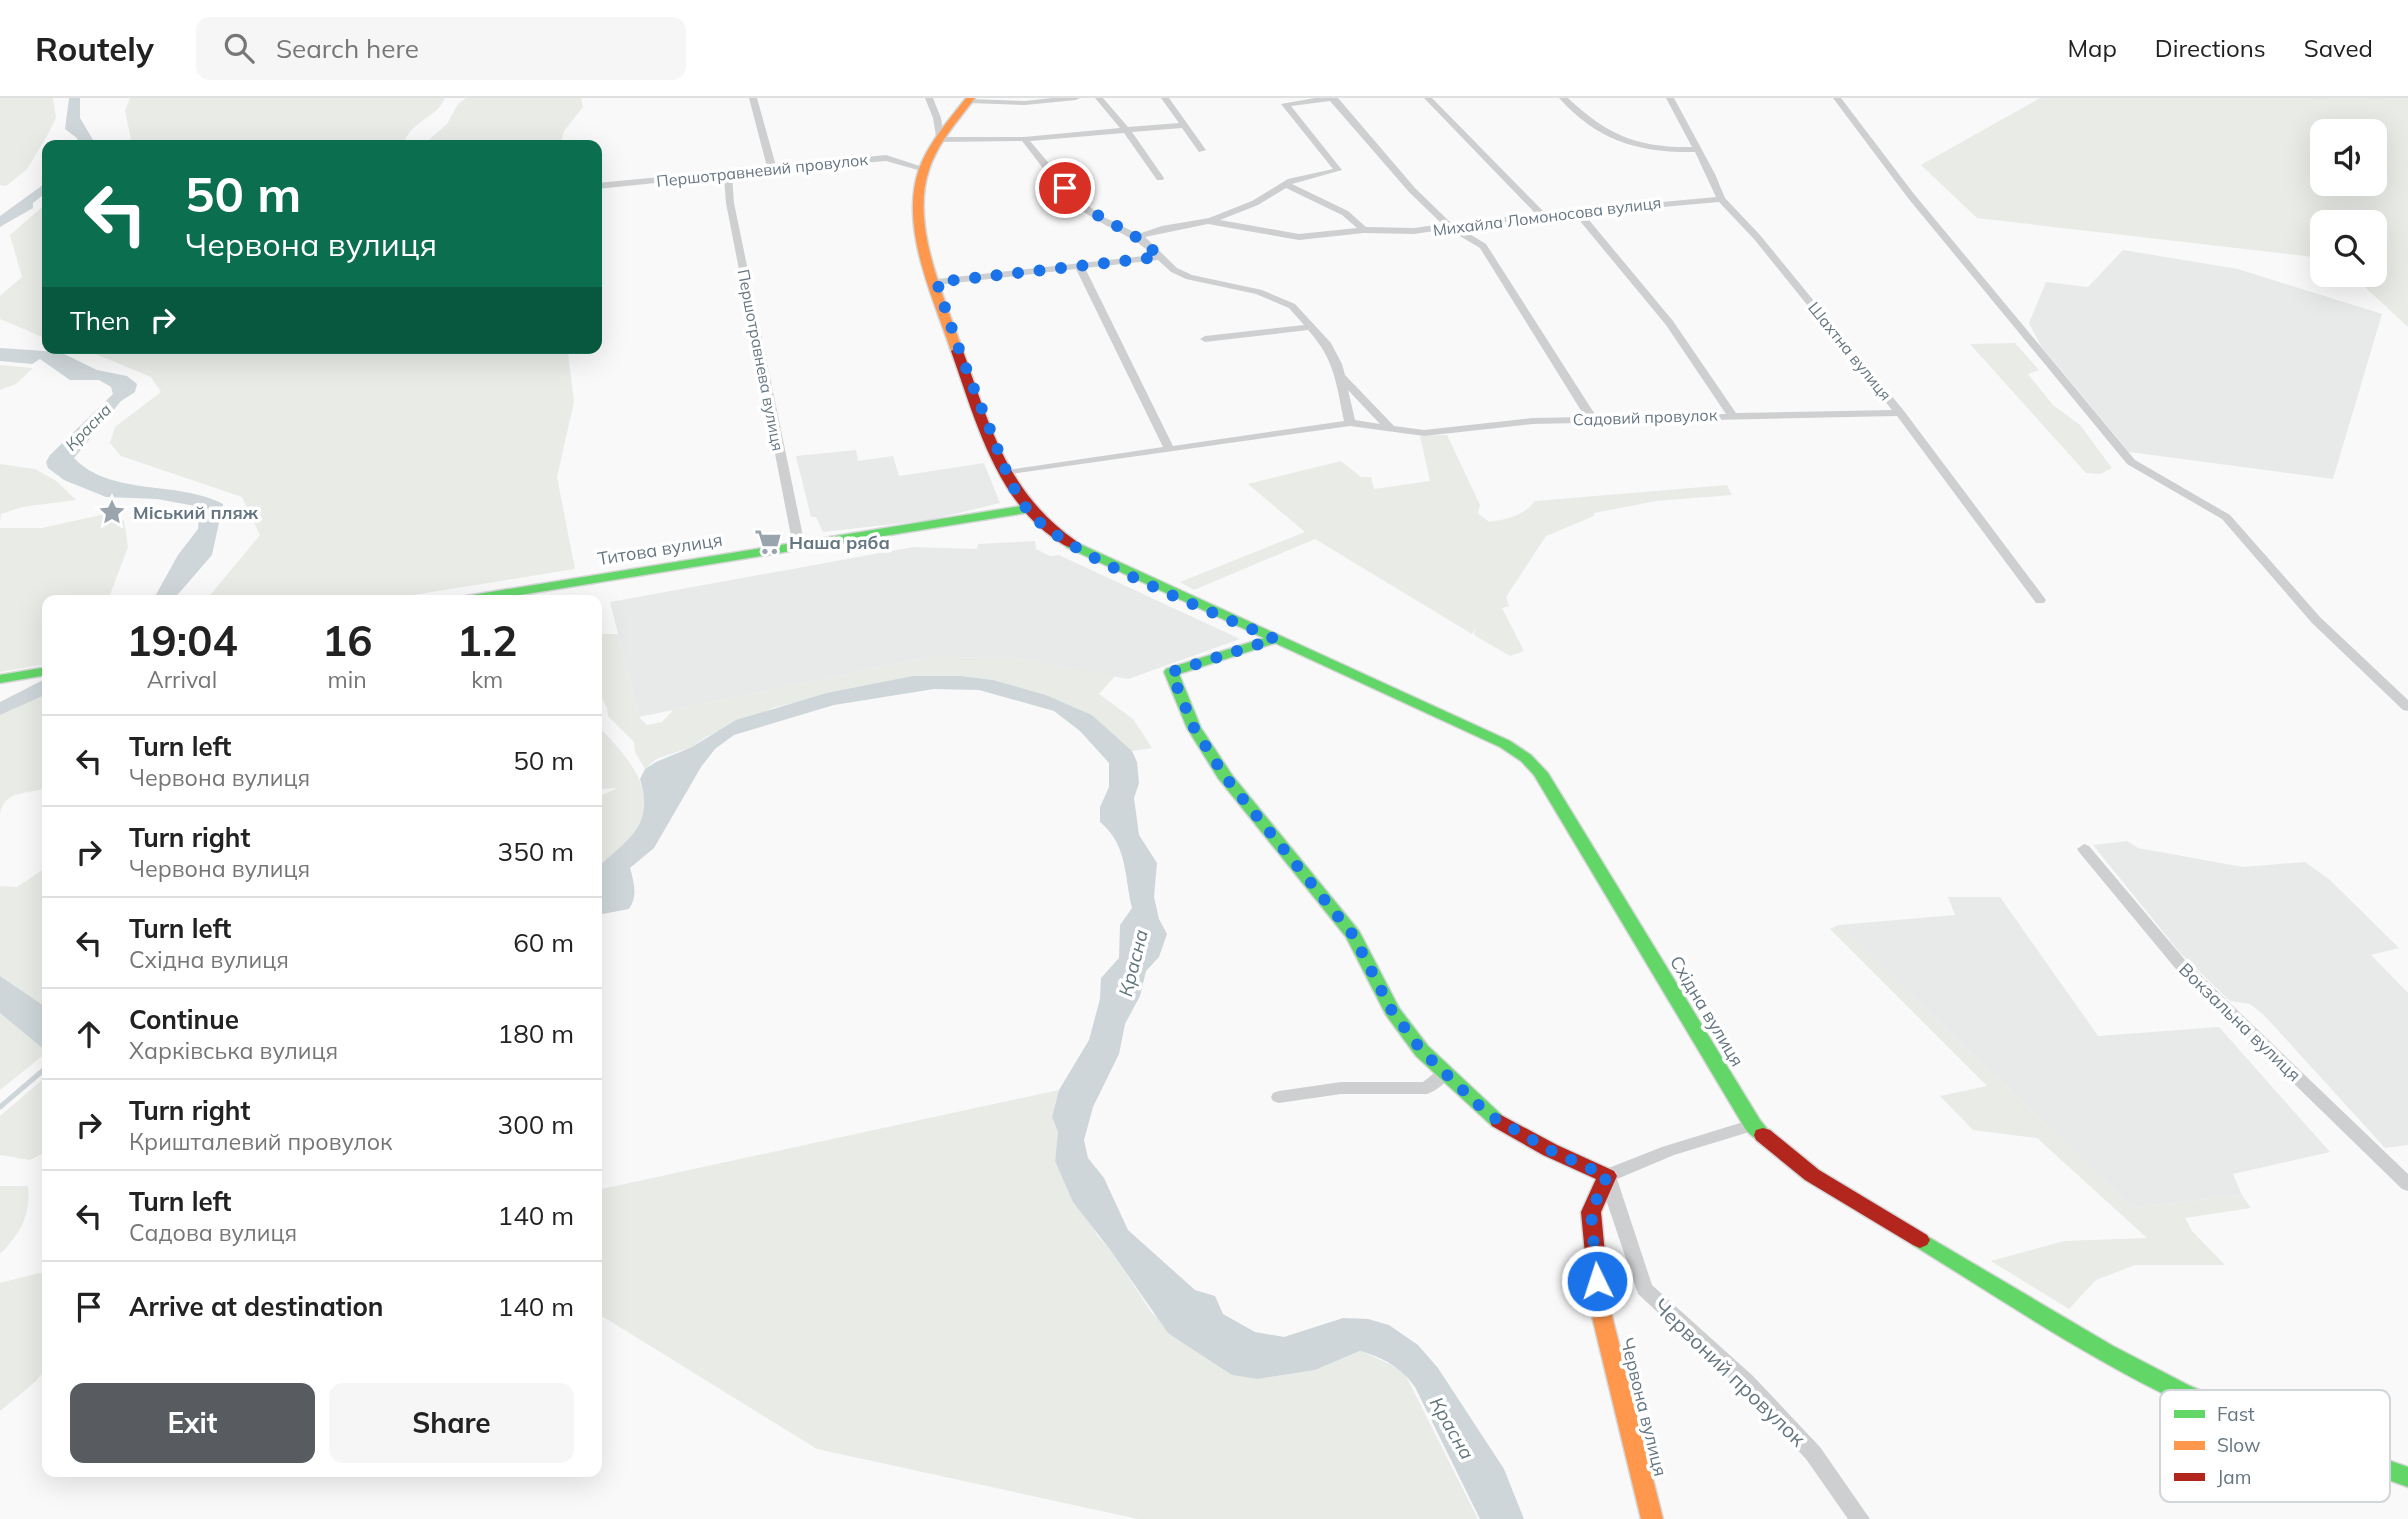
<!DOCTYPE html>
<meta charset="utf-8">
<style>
:root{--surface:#fff;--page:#f6f6f6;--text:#222;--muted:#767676;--line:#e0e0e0;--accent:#585c60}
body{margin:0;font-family:Mulish,sans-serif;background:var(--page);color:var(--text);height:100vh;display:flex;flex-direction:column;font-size:26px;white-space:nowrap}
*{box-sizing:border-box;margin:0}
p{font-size:23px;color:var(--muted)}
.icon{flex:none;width:38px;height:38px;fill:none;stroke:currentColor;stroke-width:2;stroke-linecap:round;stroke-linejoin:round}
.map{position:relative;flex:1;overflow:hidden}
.drawer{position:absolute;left:42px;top:497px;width:560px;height:882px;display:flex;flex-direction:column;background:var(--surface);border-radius:14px;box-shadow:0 7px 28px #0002}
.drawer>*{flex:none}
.top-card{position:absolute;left:42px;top:42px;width:560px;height:214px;border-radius:14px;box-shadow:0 7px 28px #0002;background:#0b6e4f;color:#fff;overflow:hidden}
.tools{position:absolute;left:2310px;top:21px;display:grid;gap:14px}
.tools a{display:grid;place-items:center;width:77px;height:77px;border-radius:14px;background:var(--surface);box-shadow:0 7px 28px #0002;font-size:35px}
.pin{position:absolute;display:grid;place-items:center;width:60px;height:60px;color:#fff;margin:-30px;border:4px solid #fff;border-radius:50%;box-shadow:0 2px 7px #0007}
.me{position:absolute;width:77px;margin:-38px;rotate:356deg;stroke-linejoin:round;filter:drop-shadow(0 0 5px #0008)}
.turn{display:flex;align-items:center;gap:24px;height:147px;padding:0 28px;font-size:32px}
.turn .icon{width:91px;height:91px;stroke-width:2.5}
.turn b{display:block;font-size:49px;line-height:60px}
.then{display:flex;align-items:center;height:66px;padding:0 28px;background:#0003;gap:14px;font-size:26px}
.eta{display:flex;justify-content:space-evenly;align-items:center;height:119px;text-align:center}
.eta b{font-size:42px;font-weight:700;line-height:49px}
.action{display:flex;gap:14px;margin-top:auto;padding:14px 28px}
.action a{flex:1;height:80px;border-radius:14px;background:var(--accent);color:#fff;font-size:28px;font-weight:700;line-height:80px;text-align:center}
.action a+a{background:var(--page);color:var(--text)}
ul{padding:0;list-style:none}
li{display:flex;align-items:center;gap:21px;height:91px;padding:0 28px;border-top:2px solid var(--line)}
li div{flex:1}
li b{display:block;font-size:26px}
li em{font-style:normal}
header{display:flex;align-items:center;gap:42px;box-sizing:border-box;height:98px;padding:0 35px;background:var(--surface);border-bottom:2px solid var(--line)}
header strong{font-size:33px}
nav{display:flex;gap:38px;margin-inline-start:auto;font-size:24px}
.search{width:490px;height:63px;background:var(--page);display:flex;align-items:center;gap:18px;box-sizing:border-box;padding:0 24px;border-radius:14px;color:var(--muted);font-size:26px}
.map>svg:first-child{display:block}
.built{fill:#e8e9e9}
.green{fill:#e8ebe6;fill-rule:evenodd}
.water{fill:#ced6d9}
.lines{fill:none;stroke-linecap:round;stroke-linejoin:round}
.stream{stroke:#ced6d9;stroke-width:5}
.fast-casing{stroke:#d5d6d7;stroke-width:3}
.slow-casing{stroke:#d5d6d7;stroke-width:3}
.jam-casing{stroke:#d5d6d7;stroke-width:3}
.street{fill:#cecfd0;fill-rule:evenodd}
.fast{fill:#63d668;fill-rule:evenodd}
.slow{fill:#ff974d;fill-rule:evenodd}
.jam{fill:#b3261e;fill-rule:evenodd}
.route{stroke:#1a73e8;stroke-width:12;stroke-dasharray:0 21.6}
.labels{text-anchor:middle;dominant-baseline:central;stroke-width:7;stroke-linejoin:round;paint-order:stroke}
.far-street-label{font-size:16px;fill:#657683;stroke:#fff}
.far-water-label{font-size:16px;font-style:italic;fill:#60757c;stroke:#fff}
.poi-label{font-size:18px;font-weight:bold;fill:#657683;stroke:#fff;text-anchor:start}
.street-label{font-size:18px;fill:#657683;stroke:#fff}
.water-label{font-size:19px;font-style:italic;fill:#60757c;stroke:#fff}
.near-street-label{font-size:21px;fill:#657683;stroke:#fff}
.key{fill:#fff;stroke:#d1d6da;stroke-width:2}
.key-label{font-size:19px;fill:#657683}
</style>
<header>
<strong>Routely</strong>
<div class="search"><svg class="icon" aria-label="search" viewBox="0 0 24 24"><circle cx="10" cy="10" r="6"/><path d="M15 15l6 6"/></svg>Search here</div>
<nav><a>Map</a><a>Directions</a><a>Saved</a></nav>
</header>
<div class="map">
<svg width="2408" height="1421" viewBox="0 0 2408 1421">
<rect width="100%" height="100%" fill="#f9f9f9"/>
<g class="built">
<polygon points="2123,152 2238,171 2382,216 2333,381 2129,354 2041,248 2029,225 2046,184 2088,189"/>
<polygon points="856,352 858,363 893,358 899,378 984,365 1000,405 930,422 823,434 816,419 811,419 796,358"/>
<polygon points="1035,443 1036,451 1050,458 1059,457 1240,541 1128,581 1014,560 930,559 639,619 610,504 913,449 977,451 978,446"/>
<polygon points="2127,743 2138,750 2243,769 2305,764 2330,782 2399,850 2371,857 2408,895 2408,1047 2385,1050 2264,917 2250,906 2230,903 2181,856 2093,747"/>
<polygon points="1948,799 2000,799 2098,938 2219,929 2330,1054 2233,1076 2242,1097 2133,1110 1838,827 1955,817"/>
</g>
<g class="green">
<polygon points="0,0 53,0 56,20 47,38 27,71 6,88 0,87"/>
<path d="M130,0h315c-9,21 -34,22 -42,47h-277l5,-6 -6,-28z"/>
<polygon points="466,0 581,0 583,9 564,33 560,47 423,47 447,26 458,6"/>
<path d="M2040,0h368v229l-56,-52h23v-53h-53v36l-345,-40 -56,-53zM2322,33h53v53h-53z"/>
<polygon points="47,105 47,241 0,221 0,198 22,179 10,137"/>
<polygon points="2015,245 2039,272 2028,276 2053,307 2080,327 2112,370 2100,376 2086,375 1970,246"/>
<polygon points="81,250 560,250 568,255 574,304 557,379 575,471 381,502 206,502 260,437 242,399 121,358 110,345 115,329 161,294 151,279"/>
<polygon points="0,267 33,270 16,286 0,292"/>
<path d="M1447,337l33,70 -2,8 11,9c19,-3 34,-6 46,-21l192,-16 5,10 -76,6 -62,12v3l-48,20 -40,61 3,9 -7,2 22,43 -14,5 -36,-21 2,-8 -4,7 -157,-95 -121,51 -14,-8 125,-50 -57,-48 93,-23 20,16h10l3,12 56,-8 -10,-45z"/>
<polygon points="0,366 35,371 56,383 76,402 22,409 1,416 0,425"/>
<polygon points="105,416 124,423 128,449 108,502 47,502 47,566 0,574 0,430 42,430"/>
<polygon points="597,519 600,522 598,536 618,536 639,619 647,627 662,624 673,612 930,559 1014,560 1115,578 1099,596 1133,621 1152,650 1132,653 1092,617 1046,597 993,582 961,578 913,578 775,609 706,639 692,649 656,661 645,671 635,654 634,644 608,618 607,610 597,591"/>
<path d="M47,596v94c-19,6 -44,2 -47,27v-100z"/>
<path d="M597,621l3,9c24,26 58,60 40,99 -8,15 -31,29 -43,41v-70l20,-10 -20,1z"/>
<polygon points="44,771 47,771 47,910 0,878 0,788 17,789"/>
<polygon points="1838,827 2133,1110 2242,1097 2251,1110 2185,1120 2192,1133 2225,1167 2135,1167 2096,1182 2069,1211 1991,1163 2064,1143 2147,1140 2037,1040 1973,1032 1940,998 1987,988 1830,831"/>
<polygon points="0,915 47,954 0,992"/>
<polygon points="47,978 47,1053 30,1062 0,1057 0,1018"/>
<polygon points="1059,992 1052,1019 1058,1034 1055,1063 1097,1137 1111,1153 1152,1215 1232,1277 1257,1281 1315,1272 1361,1253 1403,1272 1478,1421 1138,1421 817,1351 597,1215 597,1092"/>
<path d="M0,1088h28c3,29 -8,48 -28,68z"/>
<polygon points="39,1175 47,1177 47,1269 36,1283 0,1313 0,1185"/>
</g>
<g class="water">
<polygon points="69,0 80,0 80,20 96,47 79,47 77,40 65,31"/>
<polygon points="47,84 47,94 33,105 33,110 0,129 0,118"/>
<path d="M0,250l60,4 37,18 30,6 10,8 -2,8 -14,9 -47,57c37,39 104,22 149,46l-11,51 -39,45h-20l25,-45 20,-26 1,-17 -4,-6 -38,-7 -51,-2 -42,-17 -16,-12 -2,-6 4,-7 63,-61 -2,-7 -12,-7h-29l-30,-21 -8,5 -32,-3z"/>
<path d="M913,578h48l32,4 53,15 46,20 40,36 5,11 2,21 -5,15 5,37 18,28 -3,34 5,22 8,15 -8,23 -13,14 -6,25 -15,28 -6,30 -26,53 -9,33 4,18 16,20 24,52 67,60 20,6 8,18 32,18 29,5 59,-19 25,1 21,6 29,20 20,23 66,101 20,50h-44l-65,-132c-14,-20 -31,-29 -55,-36l-45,19 -58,9 -25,-4 -64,-42 -57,-82 -38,-49 -18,-41 3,-29 -6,-15 7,-27 30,-50 11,-41 1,-21 18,-20 1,-33 12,-17c-8,-32 -4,-63 -32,-86v-15l9,-20v-24l-29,-32 -26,-20 -75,-21 -45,-1 -100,16 -100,30 -19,14 -14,18 -47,81 -24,20c4,14 8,29 -1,41l-32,6v-47c31,-29 58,-42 43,-89l5,-10 11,-7 36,-15 44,-27 91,-27z"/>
<polygon points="47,580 47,596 0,617 0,604"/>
<polygon points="0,878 47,910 47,954 0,915"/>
</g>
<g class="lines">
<polyline class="stream" points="0,1009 47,969"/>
<g class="fast-casing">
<g id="fast">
<polygon points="1027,407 1033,411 1032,414 490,502 459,502 466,498"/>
<path d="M1071,442l439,201 21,14 17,18 212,347 12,15 -2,5c-12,3 -16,-2 -24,-10l-212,-355 -13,-14 -21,-14 -225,-104 -96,31 22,54 31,47 127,156 40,77 29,38 80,75 -2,5 -7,2 -7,-2 -76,-70 -30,-41 -40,-78 -128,-159 -31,-50 -23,-56 2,-3 98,-31 -198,-91v-6z"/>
<polygon points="47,569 47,577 0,585 0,577"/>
<path d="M1920,1134l193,114 77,40 63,27 155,54v20c-78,-28 -159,-53 -234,-88 -91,-44 -175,-101 -261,-154l-3,-5 3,-5z"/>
</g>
</g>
<g class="slow-casing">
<g id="slow">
<path d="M966,0h9c-17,23 -37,44 -46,72 -19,55 16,129 34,181l-6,3 -6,-3c-18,-54 -52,-124 -32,-182 10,-27 30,-49 47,-71z"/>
<polygon points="1597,1169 1604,1171 1607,1177 1609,1206 1663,1421 1641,1421 1589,1206 1587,1177 1590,1171"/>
</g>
</g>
<g class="jam-casing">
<g id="jam">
<path d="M957,250l6,3c27,75 44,142 113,190v6c-10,2 -16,-5 -24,-10 -58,-42 -78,-122 -101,-186z"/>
<polygon points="1499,1016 1557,1047 1614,1073 1617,1078 1601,1114 1607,1177 1604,1183 1597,1185 1590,1183 1587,1177 1581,1114 1596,1081 1543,1057 1492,1028 1490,1023 1492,1018"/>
<polygon points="1763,1030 1770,1032 1819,1072 1927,1137 1930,1142 1927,1147 1920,1150 1913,1147 1805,1082 1756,1042 1754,1037 1756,1032"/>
</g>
</g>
<g class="street">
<polygon points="749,0 757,0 776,68 886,57 929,71 925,74 886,63 732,77 734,105 805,448 799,452 793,448 726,105 724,78 597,91 597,85 767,69"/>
<path d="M925,0h8l8,20 3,19h80l96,-9 -25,-30h8l25,29 51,-4 -18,-25h8l37,52 -7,2 -17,-24 -50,4 32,46 -1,2h-6l-33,-47 -94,8 50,59 24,17 34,17 24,-8 47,-8 43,-17 36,-22 45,-10 -52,-65 34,-6h23l77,90 36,35 85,-9 -112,-116h8l113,115 171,-16 -21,-45c-57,1 -97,-11 -136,-54h9c39,37 70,50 124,49l-26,-49h8l41,76 10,24 35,37 144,176 142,189 -2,3h-8l-139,-187 -364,8 -109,12 -74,-10 -347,49v-4l4,-1 156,-23 -87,-178 -139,16 -5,-3 5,-3 216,-24c-23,-22 -54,-29 -78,-50 -20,-18 -36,-43 -53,-64l-85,1 -4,-24zM1330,3l79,91 33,32 -28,4 -48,-1 -18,-16 -56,-27 50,-14 -51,-64zM1286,90l56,27 15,13 -58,6 -79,-14 38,-15zM1719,104l35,37 138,171 -156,3 -63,-92 -89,-107zM1575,117l91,110 60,89 -130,2 -110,-172 -28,-17zM1208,126l91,16 65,-7 50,1 34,-5 32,19 105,169 -52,1 -109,12 -30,-4 -49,-51 -3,-11 -11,-21 -36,-39 -33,-14 -70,-15 -15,-7 -32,-31zM1158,162l13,12 15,7 70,15 33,14 15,17 -99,11 -5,3 5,3 103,-12c27,30 28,53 36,91l-171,25 -88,-178zM1348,292l32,34 -25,-4z"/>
<polygon points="1052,0 1080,0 1076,2 1025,7 968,5 964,3 968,1 1025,3"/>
<polygon points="1833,0 1841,0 1914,96 2135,362 2230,417 2320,519 2408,602 2408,613 2403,612 2312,525 2222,421 2127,366 1908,100"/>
<polygon points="2084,746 2089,748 2185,862 2408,1076 2408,1093 2402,1091 2175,870 2079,754 2077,751"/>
<path d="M1444,970l6,2 2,4c-5,8 -16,17 -25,20h-86l-62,9 -6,-2 -2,-4 2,-4 6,-2 62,-9h82l15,-12z"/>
<polygon points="1753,1021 1759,1023 1761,1027 1759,1031 1674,1057 1617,1081 1652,1187 1753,1278 1820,1349 1870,1421 1848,1421 1806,1361 1739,1290 1638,1196 1598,1078 1601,1073 1662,1049"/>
</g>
<use href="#fast" class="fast"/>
<use href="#slow" class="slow"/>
<use href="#jam" class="jam"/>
</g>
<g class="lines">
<path class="route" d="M1065,90c28,34 68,38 94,69l-222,25c15,51 34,100 54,150 10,25 19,55 36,77 33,45 191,105 248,130l-104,33 23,56 32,50 127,157 39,76 30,40 67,64 61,35 57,26 -16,36 6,69"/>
</g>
<defs>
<g id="sight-bare" transform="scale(2.1)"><path d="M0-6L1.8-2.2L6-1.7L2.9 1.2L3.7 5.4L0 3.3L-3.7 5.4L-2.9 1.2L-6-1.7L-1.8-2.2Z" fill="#99a4ac" stroke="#fff" stroke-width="2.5" paint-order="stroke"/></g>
<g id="supermarket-bare" transform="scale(2.1)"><path d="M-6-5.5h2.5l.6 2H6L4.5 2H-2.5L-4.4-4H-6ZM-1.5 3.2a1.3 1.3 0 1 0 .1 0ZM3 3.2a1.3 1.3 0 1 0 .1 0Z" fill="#99a4ac" stroke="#fff" stroke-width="2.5" paint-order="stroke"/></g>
</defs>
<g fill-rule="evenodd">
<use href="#sight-bare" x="112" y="414"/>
<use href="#supermarket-bare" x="768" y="444"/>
</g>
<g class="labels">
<g class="far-street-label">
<text transform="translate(762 72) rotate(-6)">Першотравневий провулок</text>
<text transform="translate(1547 118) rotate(-7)">Михайла Ломоносова вулиця</text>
<text transform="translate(1850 253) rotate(51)">Шахтна вулиця</text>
<text transform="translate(761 262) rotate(79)">Першотравнева вулиця</text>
<text transform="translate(1645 319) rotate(-2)">Садовий провулок</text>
</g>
<g class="far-water-label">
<text transform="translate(88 329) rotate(-46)">Красна</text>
</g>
<g class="poi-label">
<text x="133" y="414">Міський пляж</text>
<text x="789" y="444">Наша ряба</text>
</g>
<g class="street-label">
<text transform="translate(660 451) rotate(-9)">Титова вулиця</text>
<text transform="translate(1707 913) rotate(59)">Східна вулиця</text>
<text transform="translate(2240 924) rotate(44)">Вокзальна вулиця</text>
<text transform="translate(1644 1309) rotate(76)">Червона вулиця</text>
</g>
<g class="water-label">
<text transform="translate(1133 865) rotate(-76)">Красна</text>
<text transform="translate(1452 1330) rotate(60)">Красна</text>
</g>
<g class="near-street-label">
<text transform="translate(1730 1274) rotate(44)">Червоний провулок</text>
</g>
</g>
<rect x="2160" y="1292" width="230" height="112" rx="10" class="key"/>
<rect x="2174" y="1312" width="31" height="8" fill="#63d668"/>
<rect x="2174" y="1343" width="31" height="9" fill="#ff974d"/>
<rect x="2174" y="1375" width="31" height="8" fill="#b3261e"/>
<g class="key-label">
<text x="2217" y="1323">Fast</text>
<text x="2217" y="1354">Slow</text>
<text x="2217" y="1386">Jam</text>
</g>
</svg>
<div class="tools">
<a><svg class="icon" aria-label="sound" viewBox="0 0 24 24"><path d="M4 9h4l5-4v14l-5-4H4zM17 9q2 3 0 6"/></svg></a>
<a><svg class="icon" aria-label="search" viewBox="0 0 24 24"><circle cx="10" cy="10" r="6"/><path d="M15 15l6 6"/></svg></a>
</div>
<div class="pin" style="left:1065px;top:90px;background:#d93025"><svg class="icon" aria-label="arrive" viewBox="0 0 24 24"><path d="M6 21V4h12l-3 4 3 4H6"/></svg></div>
<svg class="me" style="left:1597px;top:1183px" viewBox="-20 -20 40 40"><circle r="17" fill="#1a73e8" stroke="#fff" stroke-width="3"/><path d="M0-11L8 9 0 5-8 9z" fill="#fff"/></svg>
<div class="top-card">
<div class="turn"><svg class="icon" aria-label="left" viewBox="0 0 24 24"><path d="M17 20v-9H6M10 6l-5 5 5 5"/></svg><div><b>50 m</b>Червона вулиця</div></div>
<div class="then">Then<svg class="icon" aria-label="right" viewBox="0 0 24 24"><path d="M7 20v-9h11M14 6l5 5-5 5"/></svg></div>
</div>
<section class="drawer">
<div class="eta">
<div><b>19:04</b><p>Arrival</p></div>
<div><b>16</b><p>min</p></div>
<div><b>1.2</b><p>km</p></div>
</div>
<ul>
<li><svg class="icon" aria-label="left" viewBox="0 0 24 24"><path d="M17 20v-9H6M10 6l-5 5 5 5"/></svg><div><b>Turn left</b><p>Червона вулиця</p></div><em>50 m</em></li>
<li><svg class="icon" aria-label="right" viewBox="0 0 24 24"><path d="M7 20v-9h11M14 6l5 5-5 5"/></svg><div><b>Turn right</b><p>Червона вулиця</p></div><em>350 m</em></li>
<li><svg class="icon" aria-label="left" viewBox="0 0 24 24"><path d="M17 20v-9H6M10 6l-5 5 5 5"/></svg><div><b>Turn left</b><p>Східна вулиця</p></div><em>60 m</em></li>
<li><svg class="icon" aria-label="ahead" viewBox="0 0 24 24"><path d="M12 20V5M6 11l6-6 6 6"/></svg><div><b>Continue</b><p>Харківська вулиця</p></div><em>180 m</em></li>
<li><svg class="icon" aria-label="right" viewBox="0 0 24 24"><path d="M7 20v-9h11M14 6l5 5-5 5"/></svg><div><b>Turn right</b><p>Кришталевий провулок</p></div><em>300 m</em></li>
<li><svg class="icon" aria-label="left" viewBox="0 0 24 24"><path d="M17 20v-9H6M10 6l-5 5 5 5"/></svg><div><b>Turn left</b><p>Садова вулиця</p></div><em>140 m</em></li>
<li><svg class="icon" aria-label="arrive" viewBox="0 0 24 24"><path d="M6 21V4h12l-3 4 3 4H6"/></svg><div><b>Arrive at destination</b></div><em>140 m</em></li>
</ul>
<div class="action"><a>Exit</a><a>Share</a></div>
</section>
</div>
